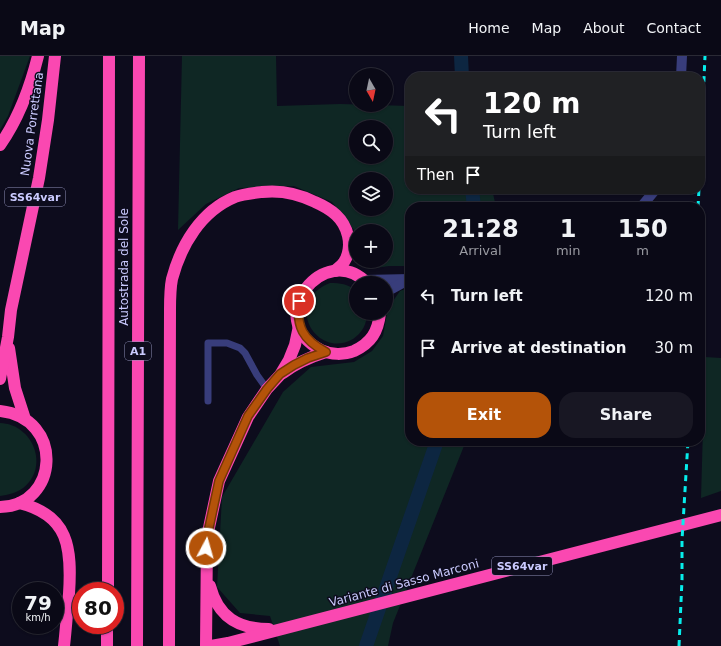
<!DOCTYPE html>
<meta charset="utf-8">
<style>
:root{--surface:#0a0916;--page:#181723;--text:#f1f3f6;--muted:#999aa1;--line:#2a2a35;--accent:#b45309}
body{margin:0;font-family:"DejaVu Sans",sans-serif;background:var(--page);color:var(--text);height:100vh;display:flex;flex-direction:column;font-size:15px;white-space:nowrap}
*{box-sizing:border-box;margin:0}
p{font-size:13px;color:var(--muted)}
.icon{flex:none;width:22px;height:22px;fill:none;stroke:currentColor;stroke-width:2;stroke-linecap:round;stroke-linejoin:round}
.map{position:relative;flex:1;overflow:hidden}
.sheet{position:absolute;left:405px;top:146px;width:300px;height:244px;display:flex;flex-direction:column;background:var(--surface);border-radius:16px;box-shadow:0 1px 3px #0004,0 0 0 1px var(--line)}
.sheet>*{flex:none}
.top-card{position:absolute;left:405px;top:16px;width:300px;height:122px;border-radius:16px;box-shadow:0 1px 3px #0004,0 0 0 1px var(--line);background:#202124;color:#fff;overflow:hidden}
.needle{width:26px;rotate:171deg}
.fabs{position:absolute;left:349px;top:12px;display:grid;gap:8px}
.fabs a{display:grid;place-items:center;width:44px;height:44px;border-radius:50%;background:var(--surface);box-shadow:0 1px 3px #0004,0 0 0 1px var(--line);font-size:20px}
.speed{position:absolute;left:12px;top:526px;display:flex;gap:8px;font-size:20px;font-weight:700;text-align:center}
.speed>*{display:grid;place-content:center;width:52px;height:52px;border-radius:50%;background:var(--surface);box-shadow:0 1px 3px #0004,0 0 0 1px var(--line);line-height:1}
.speed small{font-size:10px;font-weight:400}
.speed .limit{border:6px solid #d22;background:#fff;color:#111}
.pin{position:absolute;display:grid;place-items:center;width:34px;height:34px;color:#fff;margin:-17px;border:2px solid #fff;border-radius:50%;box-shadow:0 1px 4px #0007}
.me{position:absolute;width:44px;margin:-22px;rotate:6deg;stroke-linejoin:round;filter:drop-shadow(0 0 3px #0008)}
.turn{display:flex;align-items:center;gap:14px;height:84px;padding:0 12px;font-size:18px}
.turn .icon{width:52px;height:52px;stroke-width:2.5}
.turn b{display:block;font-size:28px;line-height:34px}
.then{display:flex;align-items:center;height:38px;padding:0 12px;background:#0003;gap:8px;font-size:15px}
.eta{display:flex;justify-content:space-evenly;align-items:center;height:68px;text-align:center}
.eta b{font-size:24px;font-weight:600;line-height:28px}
.button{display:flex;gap:8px;margin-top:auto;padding:8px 12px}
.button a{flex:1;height:46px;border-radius:16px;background:var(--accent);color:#fff;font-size:16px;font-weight:600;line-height:46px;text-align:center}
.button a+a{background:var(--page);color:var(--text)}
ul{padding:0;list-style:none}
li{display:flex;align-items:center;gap:12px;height:52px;padding:0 12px}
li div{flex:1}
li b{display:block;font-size:15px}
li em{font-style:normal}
header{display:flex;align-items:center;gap:24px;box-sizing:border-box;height:56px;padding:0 20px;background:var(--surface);border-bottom:1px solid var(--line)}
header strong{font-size:19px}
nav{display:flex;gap:22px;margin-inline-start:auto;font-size:14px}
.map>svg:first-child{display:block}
.green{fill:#0f2724;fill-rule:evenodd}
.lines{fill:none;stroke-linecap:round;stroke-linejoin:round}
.canal{stroke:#0d2641;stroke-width:14}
.lane{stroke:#383d7b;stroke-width:7}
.street{stroke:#383d7b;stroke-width:10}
.highway{stroke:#fa48b1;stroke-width:12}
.rail{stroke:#06edeb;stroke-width:3;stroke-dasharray:6 5;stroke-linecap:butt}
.route-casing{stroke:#753606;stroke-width:10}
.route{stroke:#b45309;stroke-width:7}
.labels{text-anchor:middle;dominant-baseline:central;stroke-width:3;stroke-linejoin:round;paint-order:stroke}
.shield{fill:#0d0c1d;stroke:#9191ba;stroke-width:1}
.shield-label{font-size:11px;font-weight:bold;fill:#cacafe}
.street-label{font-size:12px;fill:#cacafe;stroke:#0d0c1d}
</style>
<header>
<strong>Map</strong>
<nav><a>Home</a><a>Map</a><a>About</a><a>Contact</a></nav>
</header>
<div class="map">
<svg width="721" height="590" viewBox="0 0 721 590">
<rect width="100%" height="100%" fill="#0d0c1d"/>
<g class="green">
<polygon points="0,0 30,0 8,60 0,74"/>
<path d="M182,0h94l1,50 63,-2 70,2v83h82l4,18h-86v61l-1,-2h-20l-20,3 -11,-4 -2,-4h30v-30h-30v30l-3,-8 1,-23 -22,-28 -38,-16 -55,2 -33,16 -28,26zM356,71h30v30h-30zM356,123h30v30h-30z"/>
<path d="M330,227c11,0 17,1 26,7v23h11c0,11 -5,20 -14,26 -36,21 -71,-37 -23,-56z"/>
<polygon points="410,231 410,385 466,385 393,567 388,590 280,590 270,560 240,557 217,531 222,441 283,336 311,311 354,306 372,295 383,280 388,252 400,235"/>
<polygon points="705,301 721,302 721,435 701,442"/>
<path d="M0,367c33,1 50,44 23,65 -7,5 -15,7 -23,8z"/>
</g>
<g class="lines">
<g class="canal">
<polyline points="461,0 462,21"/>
<polyline points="472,133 474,151"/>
<polyline points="366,590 437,385"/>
</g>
<polyline class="lane" points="208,345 208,287 227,287 240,292 245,297 257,319 267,333"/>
<g class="street">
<polyline points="681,21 682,0"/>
<polyline points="641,151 656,133"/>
<polyline points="364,224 410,223"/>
<polyline points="386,236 408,224"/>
</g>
<g class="highway">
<path d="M0,89c19,-27 30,-57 38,-89"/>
<path d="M367,227c-42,-43 -106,36 -46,67 10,5 23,5 33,1 17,-8 24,-19 26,-38"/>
<polyline points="9,292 15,332 25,363"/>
<path d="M283,317c13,-10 27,-16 43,-21"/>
<polyline points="0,323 8,281 11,254 39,122 48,64 55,0"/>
<path d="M0,355c65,7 59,95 0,96"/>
<path d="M19,447c50,12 53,45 50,91 -2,17 -3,35 -5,52"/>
<path d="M210,530c8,31 28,43 59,43"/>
<polyline points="108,535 109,0"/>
<polyline points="107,590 107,569"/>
<polyline points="137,590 139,0"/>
<path d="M169,590l1,-336c0,-10 0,-21 2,-31 9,-34 29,-68 63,-82 8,-3 18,-4 27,-5 18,-2 37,2 53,10 16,7 29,16 33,34 2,8 1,19 -4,26 -2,3 -6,6 -9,9"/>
<polyline points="206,590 207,481 219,425 248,361 267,333 280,319 289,304 295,289 299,270"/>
<polyline points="211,590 228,587 721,459"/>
</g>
<g class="rail">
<polyline points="700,114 705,0"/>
<polyline points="698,151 699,133"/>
<polyline points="679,590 682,524 682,484 688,385"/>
</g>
</g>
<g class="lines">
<g class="route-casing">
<path id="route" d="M206,492l1,-11 12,-56 29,-65 19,-27 13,-15 14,-9 14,-7 18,-6c-23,-12 -30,-25 -27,-51"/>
</g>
<use href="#route" class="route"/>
</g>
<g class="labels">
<g class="shield">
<rect x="5" y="132" width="60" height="18" rx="3"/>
<rect x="125" y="286" width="26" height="18" rx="3"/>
<rect x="492" y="501" width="60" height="18" rx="3"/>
</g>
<g class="shield-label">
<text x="35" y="141">SS64var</text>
<text x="138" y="295">A1</text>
<text x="522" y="510">SS64var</text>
</g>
<g class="street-label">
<text transform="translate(32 68) rotate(-82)">Nuova Porrettana</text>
<text transform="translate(124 211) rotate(-90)">Autostrada del Sole</text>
<text transform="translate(404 527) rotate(-15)">Variante di Sasso Marconi</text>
</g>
</g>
</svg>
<div class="fabs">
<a><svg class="needle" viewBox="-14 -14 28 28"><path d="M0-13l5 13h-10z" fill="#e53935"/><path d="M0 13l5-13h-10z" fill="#999aa1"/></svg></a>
<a><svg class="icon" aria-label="search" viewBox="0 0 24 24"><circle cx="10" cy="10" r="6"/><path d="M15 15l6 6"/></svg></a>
<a><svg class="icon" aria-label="layers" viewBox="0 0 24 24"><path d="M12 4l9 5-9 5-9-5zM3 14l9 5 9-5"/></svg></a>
<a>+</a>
<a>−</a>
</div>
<div class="speed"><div>79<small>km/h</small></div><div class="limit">80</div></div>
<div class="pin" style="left:299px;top:245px;background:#d93025"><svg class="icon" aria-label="arrive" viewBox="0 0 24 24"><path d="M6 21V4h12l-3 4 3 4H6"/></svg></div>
<svg class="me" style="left:206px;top:492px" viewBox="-20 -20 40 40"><circle r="17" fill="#b45309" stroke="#fff" stroke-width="3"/><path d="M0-11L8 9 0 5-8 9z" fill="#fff"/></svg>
<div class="top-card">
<div class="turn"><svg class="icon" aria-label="left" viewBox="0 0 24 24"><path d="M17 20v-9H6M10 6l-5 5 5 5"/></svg><div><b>120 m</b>Turn left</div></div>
<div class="then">Then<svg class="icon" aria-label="arrive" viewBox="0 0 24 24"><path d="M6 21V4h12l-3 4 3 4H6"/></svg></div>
</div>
<section class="sheet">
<div class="eta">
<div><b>21:28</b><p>Arrival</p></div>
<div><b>1</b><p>min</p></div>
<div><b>150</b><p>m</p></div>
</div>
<ul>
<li><svg class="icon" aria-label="left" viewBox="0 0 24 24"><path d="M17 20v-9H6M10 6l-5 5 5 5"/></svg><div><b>Turn left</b></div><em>120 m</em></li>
<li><svg class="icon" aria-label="arrive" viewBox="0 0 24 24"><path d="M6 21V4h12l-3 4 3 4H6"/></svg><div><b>Arrive at destination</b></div><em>30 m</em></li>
</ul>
<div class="button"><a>Exit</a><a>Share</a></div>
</section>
</div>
